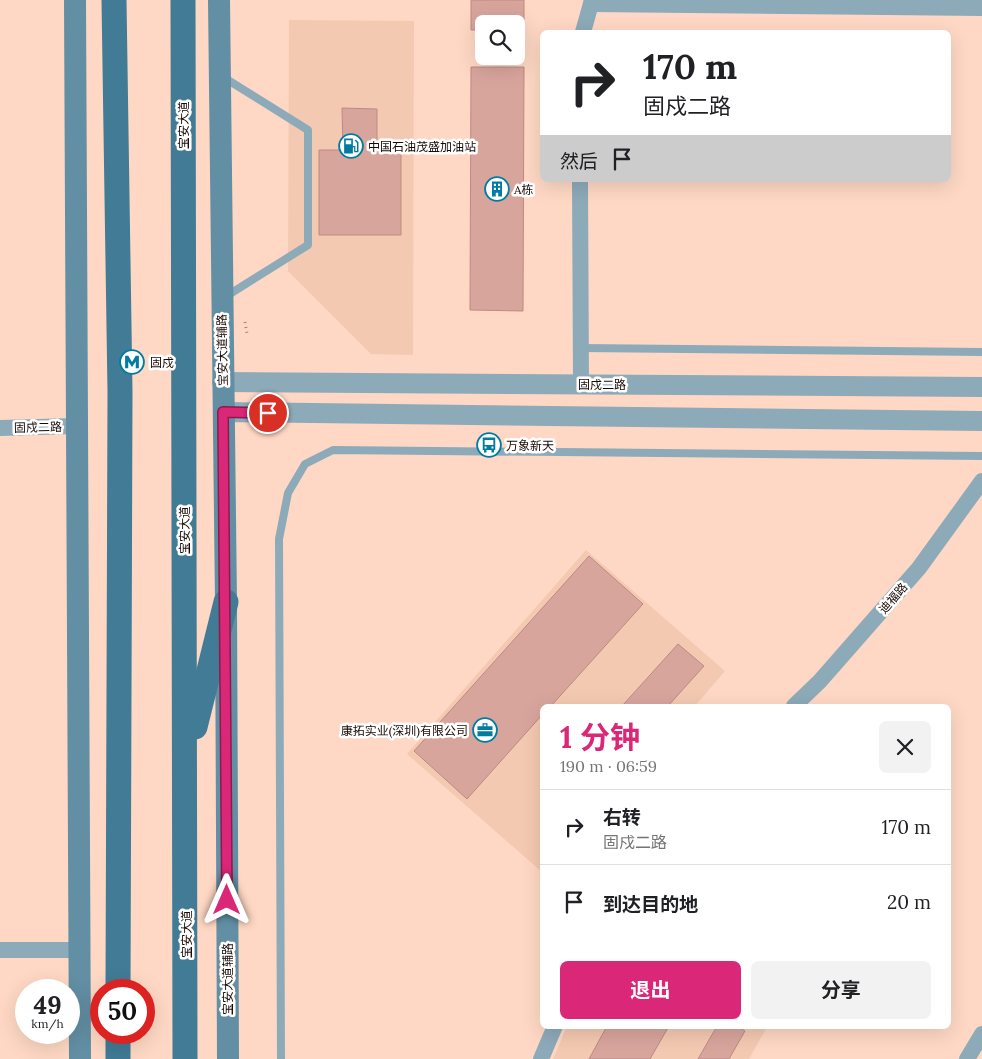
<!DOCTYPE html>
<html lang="zh">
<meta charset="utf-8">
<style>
:root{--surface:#fff;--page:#f2f2f2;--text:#202124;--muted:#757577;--line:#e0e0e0;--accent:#db2777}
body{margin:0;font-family:Lora,"Noto Sans SC",serif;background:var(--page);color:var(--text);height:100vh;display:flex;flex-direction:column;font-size:19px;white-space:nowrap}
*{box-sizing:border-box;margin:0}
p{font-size:16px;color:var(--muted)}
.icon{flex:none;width:28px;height:28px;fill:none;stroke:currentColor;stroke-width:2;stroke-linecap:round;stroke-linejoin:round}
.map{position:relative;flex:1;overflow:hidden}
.sheet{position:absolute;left:540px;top:704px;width:411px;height:325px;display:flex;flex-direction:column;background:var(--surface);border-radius:8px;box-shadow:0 5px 20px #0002}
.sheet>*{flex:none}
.guide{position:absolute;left:540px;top:30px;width:411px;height:152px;border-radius:8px;box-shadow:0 5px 20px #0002;background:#fff;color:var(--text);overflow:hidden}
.buttons{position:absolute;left:475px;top:15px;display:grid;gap:10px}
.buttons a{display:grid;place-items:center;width:50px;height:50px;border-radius:8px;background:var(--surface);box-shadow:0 5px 20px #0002;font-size:25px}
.speed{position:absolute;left:15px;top:979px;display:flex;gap:10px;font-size:25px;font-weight:700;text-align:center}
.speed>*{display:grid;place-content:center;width:65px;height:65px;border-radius:50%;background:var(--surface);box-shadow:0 5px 20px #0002;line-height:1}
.speed small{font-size:12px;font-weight:400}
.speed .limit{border:8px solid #d22;background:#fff;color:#111}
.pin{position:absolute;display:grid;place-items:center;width:42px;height:42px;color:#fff;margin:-21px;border:2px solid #fff;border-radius:50%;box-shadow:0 1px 5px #0007}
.me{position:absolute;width:55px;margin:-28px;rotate:0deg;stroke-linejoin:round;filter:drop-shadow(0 0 4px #0008)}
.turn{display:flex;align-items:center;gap:18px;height:105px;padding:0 20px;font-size:22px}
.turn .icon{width:65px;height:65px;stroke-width:2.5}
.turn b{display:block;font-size:35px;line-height:42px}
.then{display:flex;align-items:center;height:48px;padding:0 20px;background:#0003;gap:10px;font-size:19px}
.round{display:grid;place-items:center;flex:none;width:52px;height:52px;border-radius:8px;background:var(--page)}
.summary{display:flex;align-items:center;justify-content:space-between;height:85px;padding:0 20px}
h1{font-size:30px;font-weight:700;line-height:38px;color:var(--accent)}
.primary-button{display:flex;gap:10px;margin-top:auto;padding:10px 20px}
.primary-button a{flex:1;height:58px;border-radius:8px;background:var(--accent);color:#fff;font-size:20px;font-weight:700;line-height:58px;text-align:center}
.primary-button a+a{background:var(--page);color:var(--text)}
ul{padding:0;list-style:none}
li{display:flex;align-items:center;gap:15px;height:75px;padding:0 20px;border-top:1px solid var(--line)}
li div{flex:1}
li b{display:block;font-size:19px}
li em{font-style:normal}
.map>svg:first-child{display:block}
.built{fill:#f4c9b2}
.building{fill:#d8a59d;stroke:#bc8a83}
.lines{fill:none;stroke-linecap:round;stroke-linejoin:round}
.path{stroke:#a18476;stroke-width:3;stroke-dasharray:1 4;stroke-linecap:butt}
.service{stroke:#8daab9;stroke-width:8}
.minor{stroke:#8daab9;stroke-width:16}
.tertiary{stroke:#8daab9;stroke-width:20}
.secondary{stroke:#628fa4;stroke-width:22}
.primary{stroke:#417b95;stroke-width:25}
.route-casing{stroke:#8e194d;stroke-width:12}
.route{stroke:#db2777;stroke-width:9}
.labels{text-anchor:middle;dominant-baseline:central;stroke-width:5;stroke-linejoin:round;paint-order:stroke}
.street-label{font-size:12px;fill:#190a04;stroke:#fff}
.poi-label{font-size:12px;fill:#190a04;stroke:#fff;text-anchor:start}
</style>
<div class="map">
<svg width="982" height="1059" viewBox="0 0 982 1059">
<rect width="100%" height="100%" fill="#fed8c4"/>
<g class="built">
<polygon points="289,20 414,21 413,355 371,354 288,271"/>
<polygon points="586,550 725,671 695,706 542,706 542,872 407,754"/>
<polygon points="567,1026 765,1026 767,1027 749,1059 553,1059"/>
</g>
<g class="building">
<polygon points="471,0 524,0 524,30 516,30 516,24 484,24 484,30 471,30"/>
<polygon points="471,67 524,67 523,311 470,310"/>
<polygon points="342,108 377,109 377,150 401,150 401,235 319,235 319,150 343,150"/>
<polygon points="589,556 643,604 551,706 542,706 542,715 467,799 414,751"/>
<polygon points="678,644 704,666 668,706 622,706"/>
<polygon points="607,1026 669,1026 650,1059 589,1059"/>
<polygon points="717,1026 736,1026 745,1031 729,1059 698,1059"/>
</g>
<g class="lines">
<polyline class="path" points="245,322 247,334"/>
<g class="service">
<polyline points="223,77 308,130 308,245 225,297"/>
<polyline points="581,348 982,352"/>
<polyline points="281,1059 279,539 288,493 305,464 333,450 982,456"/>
</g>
<g class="minor">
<polyline points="591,4 982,8"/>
<polyline points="583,32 592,0"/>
<polyline points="580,180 581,384"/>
<polyline points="0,428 76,426"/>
<polyline points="794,706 820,681 919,568 982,481"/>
<polyline points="0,950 80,950"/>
<polyline points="541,1059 555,1026"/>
<polyline points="967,1059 982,1034"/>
</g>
<g class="tertiary">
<polyline points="222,382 982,387"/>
<polyline points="223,412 982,421"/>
</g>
<g class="secondary">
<polyline points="75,0 80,1059"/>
<polyline points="219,0 226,602 228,1059"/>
</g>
<g class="primary">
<polyline points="114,0 120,392 118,990"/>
<polyline points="183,0 185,1059"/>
<polyline points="195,727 226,602"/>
<polyline points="118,1059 118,1032"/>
</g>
</g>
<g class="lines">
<g class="route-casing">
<polyline id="route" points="227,900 223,412 268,413"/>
</g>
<use href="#route" class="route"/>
</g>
<defs>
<g id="fuel-ring" transform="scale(1.25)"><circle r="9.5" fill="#fff" stroke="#007ca3" stroke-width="1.5"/><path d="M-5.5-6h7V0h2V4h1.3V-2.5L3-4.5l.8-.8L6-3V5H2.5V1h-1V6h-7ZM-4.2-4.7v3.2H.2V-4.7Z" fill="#007ca3"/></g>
<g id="building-ring" transform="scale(1.25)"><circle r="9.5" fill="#fff" stroke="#007ca3" stroke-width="1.5"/><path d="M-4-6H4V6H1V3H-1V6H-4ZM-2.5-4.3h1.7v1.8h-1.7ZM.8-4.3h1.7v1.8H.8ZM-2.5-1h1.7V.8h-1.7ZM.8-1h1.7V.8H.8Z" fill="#007ca3"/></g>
<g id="metro-ring" transform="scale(1.25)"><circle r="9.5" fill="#fff" stroke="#007ca3" stroke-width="1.5"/><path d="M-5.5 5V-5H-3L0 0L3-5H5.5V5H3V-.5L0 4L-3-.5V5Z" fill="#007ca3"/></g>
<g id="bus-ring" transform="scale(1.25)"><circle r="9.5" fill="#fff" stroke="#007ca3" stroke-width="1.5"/><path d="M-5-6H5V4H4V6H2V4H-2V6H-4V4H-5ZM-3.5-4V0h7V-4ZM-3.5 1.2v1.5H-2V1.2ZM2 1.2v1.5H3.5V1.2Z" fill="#007ca3"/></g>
<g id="office-ring" transform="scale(1.25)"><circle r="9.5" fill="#fff" stroke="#007ca3" stroke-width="1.5"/><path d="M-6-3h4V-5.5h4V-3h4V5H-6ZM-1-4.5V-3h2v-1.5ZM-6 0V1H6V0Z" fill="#007ca3"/></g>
</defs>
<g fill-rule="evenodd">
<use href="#fuel-ring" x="351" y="146"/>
<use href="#building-ring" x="497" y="189"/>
<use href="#metro-ring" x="132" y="362"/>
<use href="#bus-ring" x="489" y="445"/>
<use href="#office-ring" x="485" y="730"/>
</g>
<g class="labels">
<g class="street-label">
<text transform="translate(183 125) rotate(-90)">宝安大道</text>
<text transform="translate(222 350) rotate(-91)">宝安大道辅路</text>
<text x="602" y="384">固戍二路</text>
<text transform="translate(38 427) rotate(-1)">固戍二路</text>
<text transform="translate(184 530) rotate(-90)">宝安大道</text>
<text transform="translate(893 598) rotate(-49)">迪福路</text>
<text transform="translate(186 934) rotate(-90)">宝安大道</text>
<text transform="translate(227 979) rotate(-90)">宝安大道辅路</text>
</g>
<g class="poi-label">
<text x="368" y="146">中国石油茂盛加油站</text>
<text x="514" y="189">A栋</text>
<text x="150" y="362">固戍</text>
<text x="506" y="445">万象新天</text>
<text x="468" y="730" text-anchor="end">康拓实业(深圳)有限公司</text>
</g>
</g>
</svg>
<div class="buttons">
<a><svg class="icon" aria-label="search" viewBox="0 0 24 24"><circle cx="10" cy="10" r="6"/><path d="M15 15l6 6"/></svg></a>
</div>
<div class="speed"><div>49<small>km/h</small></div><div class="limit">50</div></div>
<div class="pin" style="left:268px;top:413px;background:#d93025"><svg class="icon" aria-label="arrive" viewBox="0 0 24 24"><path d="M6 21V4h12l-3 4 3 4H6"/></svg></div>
<svg class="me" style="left:227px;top:900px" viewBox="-20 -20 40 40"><path d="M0-17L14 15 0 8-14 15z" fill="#db2777" stroke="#fff" stroke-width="4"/></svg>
<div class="guide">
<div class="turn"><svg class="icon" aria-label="right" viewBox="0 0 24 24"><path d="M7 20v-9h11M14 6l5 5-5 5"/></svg><div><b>170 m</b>固戍二路</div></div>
<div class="then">然后<svg class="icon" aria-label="arrive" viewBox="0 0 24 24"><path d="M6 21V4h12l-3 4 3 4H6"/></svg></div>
</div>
<section class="sheet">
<div class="summary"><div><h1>1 分钟</h1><p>190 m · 06:59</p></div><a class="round"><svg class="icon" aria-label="close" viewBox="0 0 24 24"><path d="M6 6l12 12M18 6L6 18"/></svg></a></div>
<ul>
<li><svg class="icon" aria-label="right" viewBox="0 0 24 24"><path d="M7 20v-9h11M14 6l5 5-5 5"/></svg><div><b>右转</b><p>固戍二路</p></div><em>170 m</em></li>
<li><svg class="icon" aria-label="arrive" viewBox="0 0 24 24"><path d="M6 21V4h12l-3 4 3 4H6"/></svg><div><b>到达目的地</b></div><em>20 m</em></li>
</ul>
<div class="primary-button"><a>退出</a><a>分享</a></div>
</section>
</div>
